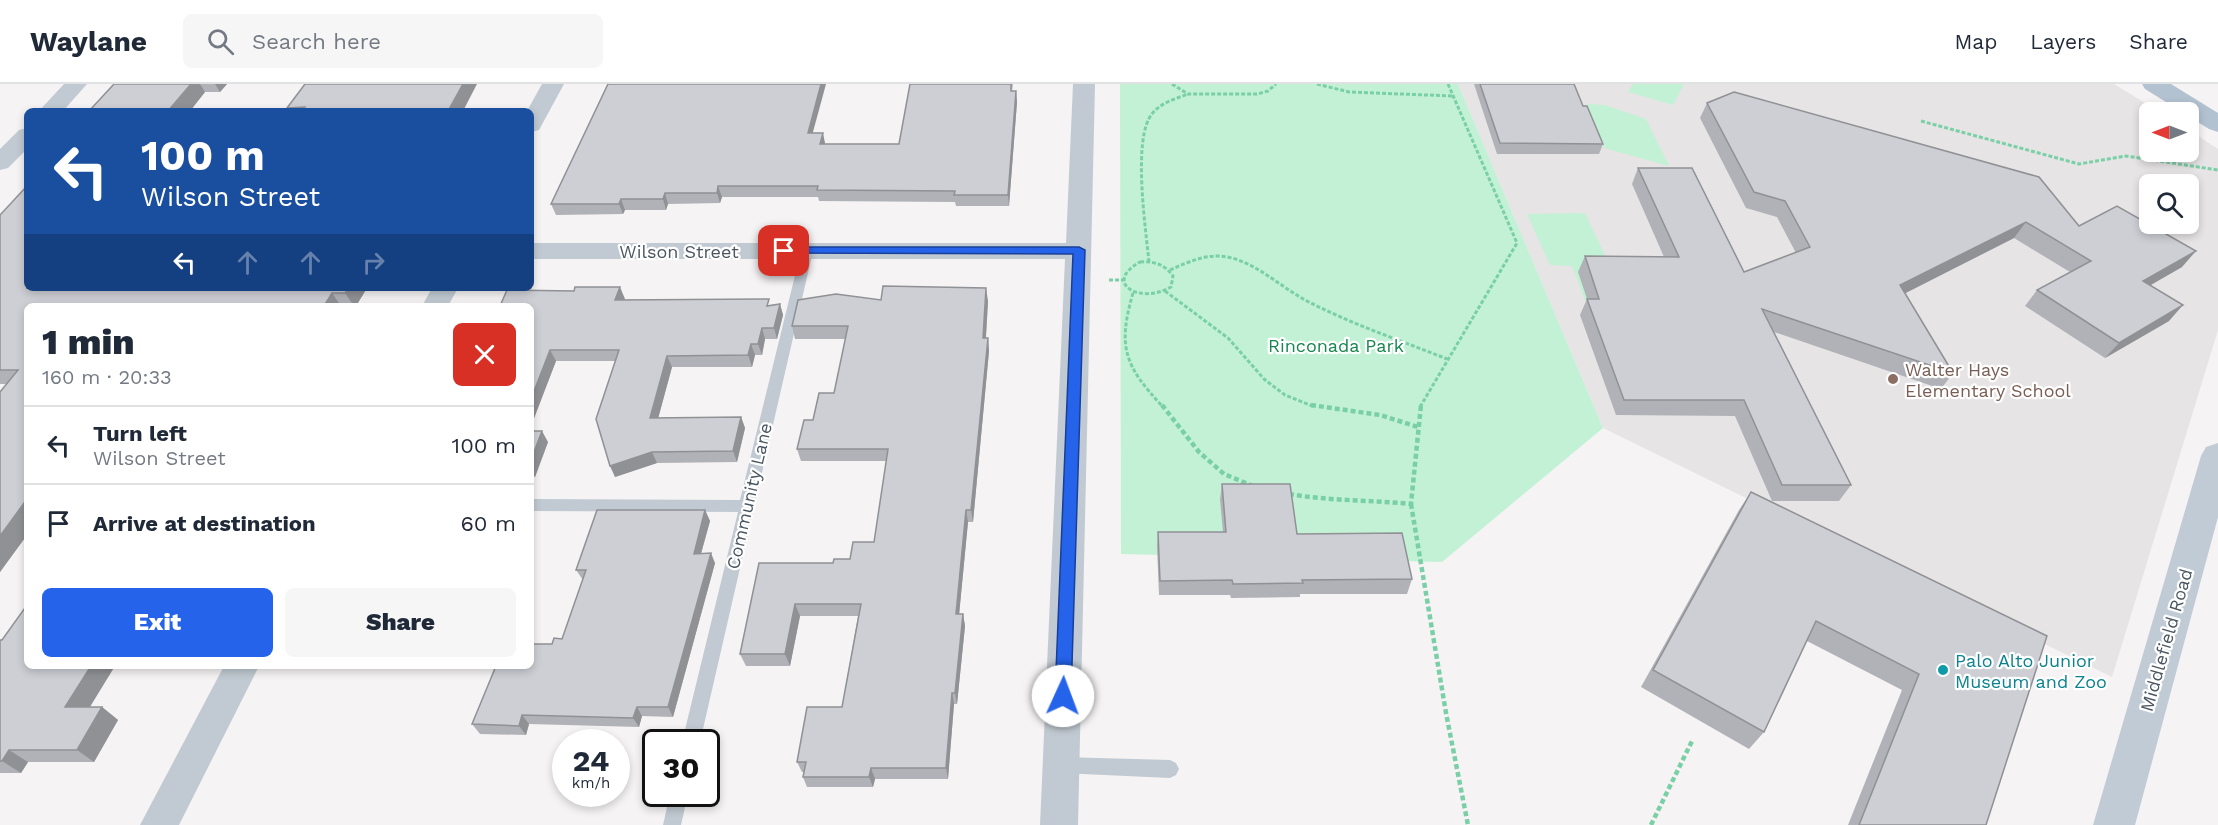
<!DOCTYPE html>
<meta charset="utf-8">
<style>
:root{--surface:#fff;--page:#f6f6f7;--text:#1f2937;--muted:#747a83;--line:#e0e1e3;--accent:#2563eb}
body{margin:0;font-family:"Work Sans",sans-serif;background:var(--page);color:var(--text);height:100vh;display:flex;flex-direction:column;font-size:22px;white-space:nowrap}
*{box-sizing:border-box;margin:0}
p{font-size:20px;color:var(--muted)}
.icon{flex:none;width:33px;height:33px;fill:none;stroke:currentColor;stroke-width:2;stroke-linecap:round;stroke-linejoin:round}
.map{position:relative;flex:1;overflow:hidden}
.details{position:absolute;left:24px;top:219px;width:510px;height:366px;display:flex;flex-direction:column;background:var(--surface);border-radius:9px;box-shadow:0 3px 9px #0003}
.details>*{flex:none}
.top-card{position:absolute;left:24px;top:24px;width:510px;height:183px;border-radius:9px;box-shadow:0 3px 9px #0003;background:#1a4fa0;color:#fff;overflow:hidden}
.needle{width:39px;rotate:270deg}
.fabs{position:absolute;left:2139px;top:18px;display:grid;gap:12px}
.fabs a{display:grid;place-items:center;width:60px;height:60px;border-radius:9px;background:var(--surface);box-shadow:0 3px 9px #0003;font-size:30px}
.speed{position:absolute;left:552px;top:645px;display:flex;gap:12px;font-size:30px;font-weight:700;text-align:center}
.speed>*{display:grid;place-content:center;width:78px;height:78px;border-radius:50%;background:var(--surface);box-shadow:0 3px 9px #0003;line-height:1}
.speed small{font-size:15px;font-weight:400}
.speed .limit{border:3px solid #111;border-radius:9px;background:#fff;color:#111}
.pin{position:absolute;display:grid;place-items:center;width:51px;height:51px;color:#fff;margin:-26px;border-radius:12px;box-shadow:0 3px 9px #0006}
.me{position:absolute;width:66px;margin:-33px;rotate:2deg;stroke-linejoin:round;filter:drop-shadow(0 0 4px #0008)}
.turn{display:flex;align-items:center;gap:21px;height:126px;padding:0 18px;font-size:27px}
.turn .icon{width:78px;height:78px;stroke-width:2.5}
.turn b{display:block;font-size:42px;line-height:51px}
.lanes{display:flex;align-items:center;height:57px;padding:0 18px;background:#0003;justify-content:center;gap:30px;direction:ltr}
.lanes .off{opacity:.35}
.round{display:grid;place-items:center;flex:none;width:63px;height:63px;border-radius:9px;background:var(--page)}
.overview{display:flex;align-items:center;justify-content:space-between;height:102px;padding:0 18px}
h1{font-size:36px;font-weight:800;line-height:45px}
.cta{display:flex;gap:12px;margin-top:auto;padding:12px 18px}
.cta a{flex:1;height:69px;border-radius:9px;background:var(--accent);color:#fff;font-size:24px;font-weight:800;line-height:69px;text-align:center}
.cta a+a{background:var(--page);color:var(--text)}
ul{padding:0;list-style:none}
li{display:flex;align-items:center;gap:18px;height:78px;padding:0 18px;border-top:2px solid var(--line)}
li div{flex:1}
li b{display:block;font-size:22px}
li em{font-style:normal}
header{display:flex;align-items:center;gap:36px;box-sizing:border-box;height:84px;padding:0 30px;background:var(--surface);border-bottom:2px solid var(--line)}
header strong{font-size:28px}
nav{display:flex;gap:33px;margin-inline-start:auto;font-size:21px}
.search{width:420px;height:54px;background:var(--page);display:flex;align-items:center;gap:15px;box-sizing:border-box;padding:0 21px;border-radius:9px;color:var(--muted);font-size:22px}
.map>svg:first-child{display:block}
.education{fill:#e6e4e5;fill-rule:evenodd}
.green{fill:#c3f1d5}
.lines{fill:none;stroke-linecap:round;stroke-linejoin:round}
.path-far1{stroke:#7ad0a6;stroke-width:3;stroke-dasharray:4 2;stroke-linecap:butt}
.path{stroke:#7ad0a6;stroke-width:4.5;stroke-dasharray:5 3;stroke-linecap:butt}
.lane{fill:#c1cad2;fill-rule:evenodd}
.street{fill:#c1cad2;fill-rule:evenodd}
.secondary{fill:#c1cbd6;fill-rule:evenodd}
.primary{fill:#b3c2d1;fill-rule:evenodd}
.wall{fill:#b0b2b7}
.shaded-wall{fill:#909195}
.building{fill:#cdcfd5;stroke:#909195;stroke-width:1.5}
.route{fill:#2563eb;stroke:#184099;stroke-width:1.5}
.education-dot{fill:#8d6e63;stroke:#fff;stroke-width:2}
.culture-dot{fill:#0f9aa8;stroke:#fff;stroke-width:2}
.labels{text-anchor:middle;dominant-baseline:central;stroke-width:4.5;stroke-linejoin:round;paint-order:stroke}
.street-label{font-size:18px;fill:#4a5661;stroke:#fff}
.park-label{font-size:18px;fill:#17864f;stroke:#fff}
.education-label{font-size:18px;fill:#785e54;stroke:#fff;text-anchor:start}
.culture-label{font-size:18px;fill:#0d838f;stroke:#fff;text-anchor:start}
</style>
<header>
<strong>Waylane</strong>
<div class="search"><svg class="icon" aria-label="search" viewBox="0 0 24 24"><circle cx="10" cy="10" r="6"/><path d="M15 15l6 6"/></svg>Search here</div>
<nav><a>Map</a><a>Layers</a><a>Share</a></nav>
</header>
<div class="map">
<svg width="2218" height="741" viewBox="0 0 2218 741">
<rect width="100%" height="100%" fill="#f5f3f3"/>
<path class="education" d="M1458,0h656l46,28h-10v40h38l1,-22 29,19v181l-106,347 -509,-249zM2150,100h38v40h-38z"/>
<g class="green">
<polygon points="1120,0 1458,0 1603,344 1442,478 1121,470"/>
<polygon points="1633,0 1684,0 1673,21 1628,8"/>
<polygon points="1588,20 1605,21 1646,35 1669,82 1604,64 1585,23"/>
<polygon points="1585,129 1610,182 1588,224 1572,182 1550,181 1527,130"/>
</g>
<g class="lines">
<g class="path-far1">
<polyline points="1172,0 1188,10 1257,10 1268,7 1276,0"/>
<polyline points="1317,0 1349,8 1453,12"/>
<polyline points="1921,37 2079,80 2126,72 2218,86"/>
<path d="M1140,178c14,-1 24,2 33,14l-2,11c-31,18 -69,-4 -31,-25z"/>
<path d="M1149,178c-3,-31 -17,-124 3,-148 8,-11 23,-15 36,-20"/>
<path d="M1170,186c20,-9 40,-18 62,-12 29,8 52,32 79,45 43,22 91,38 136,56"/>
<polyline points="1109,196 1123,196"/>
<polyline points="1165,207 1228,254 1264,295 1285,311 1315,323"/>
<path d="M1133,209c-16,55 -8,73 30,114"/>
<polyline points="1420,323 1517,159 1448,0"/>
</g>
<g class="path">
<polyline points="1162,321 1199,368 1224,390 1253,402"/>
<polyline points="1311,321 1380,331 1418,343"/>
<path d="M1289,410c40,7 81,6 122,10l10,-99"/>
<polyline points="1411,420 1446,629 1468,741"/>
<polyline points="1651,741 1692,657"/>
</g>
<g class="lane">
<polygon points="807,163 813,167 700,658 682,658 738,428 531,427 531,415 740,416 801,167"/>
<polygon points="1061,673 1170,676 1176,679 1179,685 1176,691 1170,694 1061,689 1055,687 1052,681 1055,675"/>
<polygon points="670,710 688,710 681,741 663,741"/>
</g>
<g class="street">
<polygon points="64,0 87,0 63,27 39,27"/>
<polygon points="542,0 564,0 539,46 531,48 531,27 527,27"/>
<polygon points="1073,0 1095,0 1078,741 1040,741 1065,175 531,175 531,159 1066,159"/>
<polygon points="27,44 27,65 8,84 0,86 0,65 19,46"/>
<polygon points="432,204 458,204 448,222 422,222"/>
<polygon points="224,582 259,582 179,741 140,741"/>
</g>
<polygon class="secondary" points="2218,359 2218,433 2135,741 2093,741 2201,372 2206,363"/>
<polygon class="primary" points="2142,0 2171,0 2218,29 2218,48 2209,45 2188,32 2188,28 2182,28 2145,5"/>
</g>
<g class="wall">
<polygon points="114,0 227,0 220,8 205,8 190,27 89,27"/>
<polygon points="305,0 463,27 289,27 287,24"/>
<polygon points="910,0 1013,0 1012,7 1016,7 1017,18 1009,122 956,122 955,118 819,117 818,113 722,113 720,119 668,120 666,126 625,126 623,130 556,131 551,120 813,49 825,60 899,60"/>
<polygon points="1474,0 1574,0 1583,22 1603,60 1599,70 1497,70"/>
<polygon points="1707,19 2079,142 2182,183 2150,201 2169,237 2105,274 2025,222 2037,206 2070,188 2014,154 1905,209 1953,289 1941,305 1774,248 1851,401 1839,417 1772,417 1735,332 1616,331 1580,231 1587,215 1578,188 1585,172 1664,173 1632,100 1638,84 1744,188 1796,169 1777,133 1746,124 1700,34"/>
<polygon points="0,131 27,204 367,204 356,222 27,222 27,451 0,488 0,308 7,300 0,300"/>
<polygon points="625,215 624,216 770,221 780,220 783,231 777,255 765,255 762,271 755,271 752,283 672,283 658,334 741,333 745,344 737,378 657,379 615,393 615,277 556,277 531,342 531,222"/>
<polygon points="881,216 988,217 986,254 988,254 989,267 973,438 968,438 959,530 963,530 965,542 957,620 954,620 948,695 875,695 873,703 807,703 803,693 804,688 802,688 797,678 842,623 858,532 800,532 790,582 746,582 740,570 833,479 850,475 874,458 887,377 801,377 797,365 813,336 834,309 846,255 795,255 792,242"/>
<polygon points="531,347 548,358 535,393 531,393"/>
<polygon points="1222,400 1297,450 1412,495 1407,510 1300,510 1300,513 1231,514 1230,511 1159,511 1157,463 1158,448 1223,448 1220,415"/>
<polygon points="1751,408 2047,552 1986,741 1848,741 1902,606 1807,557 1764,648 1749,665 1641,603 1739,426"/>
<polygon points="705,426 710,437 701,470 715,479 673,633 642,632 639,643 529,640 526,651 480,650 472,640 552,560 562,555 583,496 576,486"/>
<polygon points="0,556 90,623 102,623 118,636 94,678 28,678 21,689 0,689"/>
</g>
<g class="shaded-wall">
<polygon points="191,0 200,0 205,8 190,27 168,27"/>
<polygon points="215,0 227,0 220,8"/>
<polygon points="463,0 477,0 463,27 448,27"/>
<polygon points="821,0 826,0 810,59 808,49"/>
<polygon points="1016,7 1017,18 1009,122 1008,111"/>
<polygon points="823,49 825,59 822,71 820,60"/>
<polygon points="718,102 722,113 720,119 717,109"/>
<polygon points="665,109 668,120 666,126 663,115"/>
<polygon points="621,115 625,126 623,130 619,120"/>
<polygon points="2026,138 2014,154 1890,217 1900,201"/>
<polygon points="2196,167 2182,183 2130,213 2143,197"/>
<polygon points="620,203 625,215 620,228 615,216"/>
<polygon points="349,204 367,204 356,222 354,222 345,209"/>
<polygon points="986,204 988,217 985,267 983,254"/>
<polygon points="332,209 341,222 324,222"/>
<polygon points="780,220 783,231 777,255 774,244"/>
<polygon points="2183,221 2169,237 2105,274 2119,259"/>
<polygon points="762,244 765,255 762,271 758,260"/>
<polygon points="988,254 989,267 973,438 971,426"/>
<polygon points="751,260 755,271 752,283 748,271"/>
<polygon points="550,266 556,277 531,342 531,315"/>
<polygon points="667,272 672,283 655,346 650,334"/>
<polygon points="741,333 745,344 737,378 733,367"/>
<polygon points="542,347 548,358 535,393 531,387 531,376"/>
<polygon points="652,368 657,379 615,393 610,382"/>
<polygon points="27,415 27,451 0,488 0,452"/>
<polygon points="705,426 710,437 698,480 694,470"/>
<polygon points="966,426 968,438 958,542 956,530"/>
<polygon points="711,469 715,479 673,633 668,623"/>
<polygon points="795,520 800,532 790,582 785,570"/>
<polygon points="963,530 965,542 957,620 955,609"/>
<polygon points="91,582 115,582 82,636 65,623"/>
<polygon points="952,609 954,620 948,695 946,684"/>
<polygon points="102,623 118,636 94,678 77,666"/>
<polygon points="637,623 642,632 639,643 633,634"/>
<polygon points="522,631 529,640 526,651 519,642"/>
<polygon points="9,666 28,678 21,689 2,677"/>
<polygon points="871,684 875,695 873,703 869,693"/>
</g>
<g class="building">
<polygon points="114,0 191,0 168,27 89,27"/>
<polygon points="305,0 463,0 448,27 303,27 305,23 287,24"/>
<polygon points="608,0 821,0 808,49 823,49 820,60 899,60 910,0 1011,0 1011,7 1016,7 1008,111 954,111 955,107 817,106 818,102 718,102 717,109 665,109 663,115 621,115 619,120 551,120"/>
<polygon points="1480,0 1574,0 1583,22 1587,22 1603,60 1500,59"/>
<polygon points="1734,8 2039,93 2079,142 2117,122 2196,167 2143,197 2183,221 2119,259 2037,206 2091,177 2026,138 1900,201 1953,289 1762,225 1851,401 1782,401 1744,316 1624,316 1587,215 1599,215 1585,172 1679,173 1638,84 1692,84 1744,188 1810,163 1785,117 1754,108 1707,19"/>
<polygon points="27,102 27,204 349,204 345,209 332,209 324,222 27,222 27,415 0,452 0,308 18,286 0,286 0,131"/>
<polygon points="883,202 986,204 983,254 988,254 971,426 966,426 956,530 963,530 955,609 952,609 946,684 871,684 869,693 803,693 806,678 797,678 807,623 842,623 861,520 795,520 785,570 740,570 759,479 833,479 834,475 850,475 853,458 874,458 888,365 797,365 804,336 813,336 819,309 834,309 848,242 792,242 798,216 836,210 881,216"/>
<polygon points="575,203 620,203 615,216 769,215 767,222 780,220 774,244 762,244 758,260 751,260 748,271 667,272 650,334 741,333 733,367 652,368 610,382 596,335 619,266 550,266 531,315 531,222 500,222 507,206 574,207"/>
<polygon points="531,347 542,347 531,376"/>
<polygon points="1222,400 1290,400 1297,450 1402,449 1412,495 1302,496 1303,499 1233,500 1232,496 1160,497 1158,448 1226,448"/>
<polygon points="1751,408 2047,552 1986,741 1859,741 1919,590 1816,537 1764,648 1653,586"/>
<polygon points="597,426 705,426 694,470 711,469 668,623 637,623 633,634 522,631 519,642 472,640 496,582 531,582 531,560 552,560 554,554 562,555 586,486 576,486"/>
<polygon points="27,521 27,582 91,582 65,623 102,623 77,666 9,666 2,677 0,677 0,556 2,556"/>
</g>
<polygon class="route" points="784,163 1079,163 1085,166 1071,612 1069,617 1063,619 1057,617 1055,612 1073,170 780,169 778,167"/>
<circle class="education-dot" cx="1893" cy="295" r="6"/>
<circle class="culture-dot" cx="1943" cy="586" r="6"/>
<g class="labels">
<g class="street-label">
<text x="679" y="167">Wilson Street</text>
<text transform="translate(749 412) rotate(-77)">Community Lane</text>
<text transform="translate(2166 556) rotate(-74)">Middlefield Road</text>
</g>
<g class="park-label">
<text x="1336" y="261">Rinconada Park</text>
</g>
<g class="education-label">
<text x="1905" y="285">Walter Hays<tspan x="1905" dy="21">Elementary School</tspan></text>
</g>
<g class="culture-label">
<text x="1955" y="576">Palo Alto Junior<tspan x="1955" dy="21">Museum and Zoo</tspan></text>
</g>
</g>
</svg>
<div class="fabs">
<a><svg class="needle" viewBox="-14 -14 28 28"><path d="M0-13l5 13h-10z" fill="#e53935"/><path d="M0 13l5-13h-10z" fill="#747a83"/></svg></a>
<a><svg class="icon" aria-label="search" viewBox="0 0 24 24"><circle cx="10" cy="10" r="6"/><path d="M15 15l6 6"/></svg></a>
</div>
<div class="speed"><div>24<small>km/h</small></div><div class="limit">30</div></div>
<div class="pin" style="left:784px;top:167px;background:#d93025"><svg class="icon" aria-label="arrive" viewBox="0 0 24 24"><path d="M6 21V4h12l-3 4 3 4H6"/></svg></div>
<svg class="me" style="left:1063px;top:612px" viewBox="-20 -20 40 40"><circle r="19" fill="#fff"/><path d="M0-13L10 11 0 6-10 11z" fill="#2563eb"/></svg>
<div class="top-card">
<div class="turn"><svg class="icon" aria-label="left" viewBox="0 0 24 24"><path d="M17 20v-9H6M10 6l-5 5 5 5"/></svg><div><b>100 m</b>Wilson Street</div></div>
<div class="lanes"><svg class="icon" aria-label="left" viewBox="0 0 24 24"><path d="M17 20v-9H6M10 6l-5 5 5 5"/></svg><svg class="icon off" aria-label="ahead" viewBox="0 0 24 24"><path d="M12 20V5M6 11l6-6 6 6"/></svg><svg class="icon off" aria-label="ahead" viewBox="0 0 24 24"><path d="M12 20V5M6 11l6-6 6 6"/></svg><svg class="icon off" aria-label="right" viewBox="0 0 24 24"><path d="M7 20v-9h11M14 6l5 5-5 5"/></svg></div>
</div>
<section class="details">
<div class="overview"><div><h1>1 min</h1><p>160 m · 20:33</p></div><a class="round" style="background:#d93025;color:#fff"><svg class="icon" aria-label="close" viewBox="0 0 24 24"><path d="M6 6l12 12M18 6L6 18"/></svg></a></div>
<ul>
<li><svg class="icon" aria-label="left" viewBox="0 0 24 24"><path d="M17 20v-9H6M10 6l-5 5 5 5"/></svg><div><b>Turn left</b><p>Wilson Street</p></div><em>100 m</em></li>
<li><svg class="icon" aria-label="arrive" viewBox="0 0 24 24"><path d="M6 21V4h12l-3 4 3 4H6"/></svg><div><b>Arrive at destination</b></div><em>60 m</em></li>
</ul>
<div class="cta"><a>Exit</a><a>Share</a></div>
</section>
</div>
